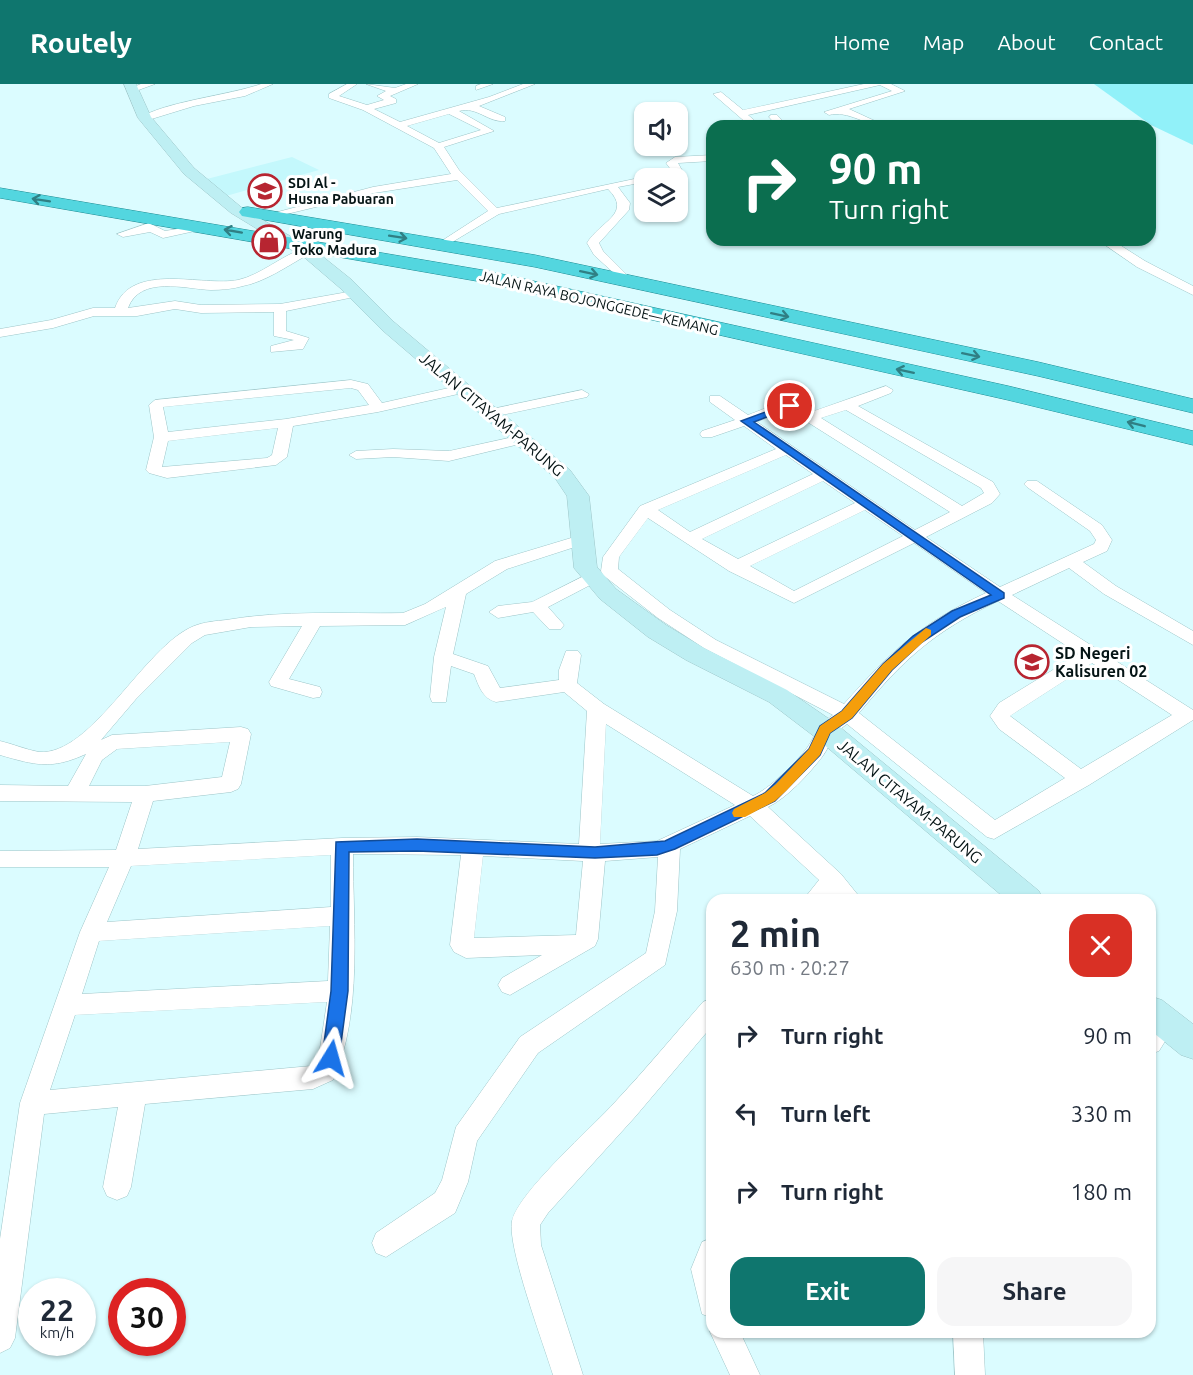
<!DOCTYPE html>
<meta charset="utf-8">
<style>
:root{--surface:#fff;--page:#f6f6f7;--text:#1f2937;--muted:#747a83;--accent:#0f766e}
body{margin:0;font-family:Ubuntu,sans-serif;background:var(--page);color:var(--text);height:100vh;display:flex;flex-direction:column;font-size:22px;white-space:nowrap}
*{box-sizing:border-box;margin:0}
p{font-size:20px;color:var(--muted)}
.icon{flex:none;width:33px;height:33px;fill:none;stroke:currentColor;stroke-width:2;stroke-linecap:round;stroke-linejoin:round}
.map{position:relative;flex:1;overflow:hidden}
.drawer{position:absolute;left:706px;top:810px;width:450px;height:444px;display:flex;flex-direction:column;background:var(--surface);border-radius:18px;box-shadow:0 2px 4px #0004}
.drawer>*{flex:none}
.top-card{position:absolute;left:706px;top:36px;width:450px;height:126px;border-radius:18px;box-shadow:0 2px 4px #0004;background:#0b6e4f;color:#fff;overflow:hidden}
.controls{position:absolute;left:634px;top:18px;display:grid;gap:12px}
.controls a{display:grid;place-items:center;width:54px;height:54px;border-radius:12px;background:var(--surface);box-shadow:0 2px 4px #0004;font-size:30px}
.speed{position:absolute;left:18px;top:1194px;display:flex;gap:12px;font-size:30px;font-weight:700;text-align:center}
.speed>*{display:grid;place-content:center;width:78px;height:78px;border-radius:50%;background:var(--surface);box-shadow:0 2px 4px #0004;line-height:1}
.speed small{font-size:15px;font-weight:400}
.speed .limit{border:9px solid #d22;background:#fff;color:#111}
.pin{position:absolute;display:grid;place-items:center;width:51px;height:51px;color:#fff;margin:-26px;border:3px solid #fff;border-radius:50%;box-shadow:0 2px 6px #0007}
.me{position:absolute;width:66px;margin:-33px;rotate:8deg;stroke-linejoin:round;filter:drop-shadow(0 0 4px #0008)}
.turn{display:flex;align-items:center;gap:21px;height:126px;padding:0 24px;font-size:27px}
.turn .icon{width:78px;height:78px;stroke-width:2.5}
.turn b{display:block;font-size:42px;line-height:51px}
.round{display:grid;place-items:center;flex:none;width:63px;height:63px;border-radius:18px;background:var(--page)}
.head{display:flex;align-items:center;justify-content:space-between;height:102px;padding:0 24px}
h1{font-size:36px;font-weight:700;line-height:45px}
.action{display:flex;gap:12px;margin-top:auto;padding:12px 24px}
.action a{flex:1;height:69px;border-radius:18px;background:var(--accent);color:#fff;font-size:24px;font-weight:700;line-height:69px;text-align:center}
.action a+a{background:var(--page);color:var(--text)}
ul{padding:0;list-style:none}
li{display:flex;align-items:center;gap:18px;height:78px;padding:0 24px}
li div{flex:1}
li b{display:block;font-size:22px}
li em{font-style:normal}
header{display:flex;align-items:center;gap:36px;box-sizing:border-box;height:84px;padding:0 30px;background:var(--accent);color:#fff}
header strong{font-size:28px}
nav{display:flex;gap:33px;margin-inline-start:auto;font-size:21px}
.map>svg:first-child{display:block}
.built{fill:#c4f8fc}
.green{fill:#91f1f9}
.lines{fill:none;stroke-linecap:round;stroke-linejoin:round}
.minor-casing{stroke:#9dc5c8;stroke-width:1}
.secondary-casing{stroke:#9dc5c8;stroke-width:1}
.trunk-casing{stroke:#1c8b93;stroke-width:1}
.minor{fill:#fff;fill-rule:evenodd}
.secondary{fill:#beeff3;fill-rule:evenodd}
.trunk{fill:#53d6df;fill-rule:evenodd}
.oneway{stroke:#307f84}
.route{fill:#1a73e8;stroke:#114b97;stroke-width:1.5}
.slow{fill:#f59e0b}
.labels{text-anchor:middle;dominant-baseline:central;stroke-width:6;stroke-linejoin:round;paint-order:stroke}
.far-poi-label{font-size:14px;font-weight:bold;fill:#051415;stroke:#fff;text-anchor:start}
.far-street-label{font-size:14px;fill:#051415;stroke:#fff}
.street-label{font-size:16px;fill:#051415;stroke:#fff}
.poi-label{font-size:16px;font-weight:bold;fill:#051415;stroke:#fff;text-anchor:start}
</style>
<header>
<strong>Routely</strong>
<nav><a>Home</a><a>Map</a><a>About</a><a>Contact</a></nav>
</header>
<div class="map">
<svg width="1193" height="1291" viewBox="0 0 1193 1291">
<rect width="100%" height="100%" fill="#dbfcff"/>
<polygon class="built" points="292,73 319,86 226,112 203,96"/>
<polygon class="green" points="1094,0 1193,0 1193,61 1151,41"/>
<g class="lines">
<g class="minor-casing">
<g id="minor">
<polygon points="141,0 155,0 133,8 129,5"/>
<path d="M261,0h12l-28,12 -51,10 -49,15 -5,-3c23,-16 90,-23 121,-34z"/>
<path d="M347,0h10l-18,12 28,9 17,-5 -7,-4 9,-5 -20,-7 29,4 11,-4h12l-28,12 6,3v4l-22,6 26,13 89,-25 34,-13h12l-56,22 26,11v4c-17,2 -28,-15 -46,-10l35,20 -50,16 15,23 38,38 175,-37 -6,-8 9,-6 37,-2v6l-34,2 5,9 -1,2 -37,4v4l-27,5 12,16 -1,7 -30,33 4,8 31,31 -6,4 -34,-31 -7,-12c13,-22 46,-29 21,-54l-109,25 -55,33 -4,-1v-4l48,-31 -31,-31 -83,13 -104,25v-4l103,-27 78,-13 -17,-26 -71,-38 -34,-12v-4zM449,30l32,16 -42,13 -32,-17z"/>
<polygon points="481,0 493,0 476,6 476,2"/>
<path d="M864,0h27l14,7 -56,18 37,17c-20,0 -38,-16 -57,-11l-5,-3 68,-21 -12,-6 -132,30 13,11h-11l-37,-32 8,-2 22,18z"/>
<polygon points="771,31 777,31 787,42 777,42 769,33"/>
<polygon points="149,139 165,147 207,140 213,143 163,154 150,148 123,153 117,150"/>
<polygon points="1098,156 1112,156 1145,177 1193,202 1193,211 1137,183"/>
<path d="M305,164l4,2v4c-20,11 -44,28 -66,32 -10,3 -22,4 -32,4 -25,-1 -71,-15 -83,18l47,-7 26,4 79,-1 79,-14v6l-73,15v20l23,7 -6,11 -32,3v-6l23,-6 -20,-4v-24l-73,1 -26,-4 -38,7h-43l-41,12 -53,9v-8l51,-9 42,-12h22c16,-47 88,-21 123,-28 23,-5 44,-25 67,-32z"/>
<path d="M351,296l17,4 14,19 80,-18 7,4 -2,3 -89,20 -85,14 -6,31 -11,8 -109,13 -18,-5 -3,-3 8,-33 -5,-32 6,-5zM351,304l7,2 11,15 -83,14 -118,13 -5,-25zM278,344l-6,27 -5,3 -105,9 6,-26z"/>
<path d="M886,302l7,4 -2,3 -33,13 135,76 7,12 -8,9 -66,34 74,50 94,-43 2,-4 -6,-9 -63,-44 -3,-3 3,-3h10l65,44 10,15 -5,11 -24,11 33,24 77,45v14l-89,-51 -35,-26 -57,27 181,115v10l-104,65 -95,54 -7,-2 -140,-113c-18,13 -14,18 -25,33 -13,17 -35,41 -54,50l73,67 21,26h-25l-4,-5 -5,5h-25l16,-20 -69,-64 -70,33 -3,62 -12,54 -127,88 -61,88 -9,41 -13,31 -69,44 -10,-4 -4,-10 4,-10 59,-40 7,-13 14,-53 64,-90 126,-84 9,-42 3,-54 -53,4 -7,78 -3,7 -85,49 -8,-3 -4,-7 4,-7 40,-23 -76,3 -12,-6 -4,-7 11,-90 -108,-1c0,71 10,160 -20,226l-20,9 -168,15 -14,83 -4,9 -10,4 -10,-4 -4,-9 15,-80 -74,7 -29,224 -5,10 -10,5v-114l20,-136 60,-171 29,-65h-109v-16l116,-1 16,-48 -132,-1v-16l68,1 18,-32c-35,16 -51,11 -86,1v-14c13,3 27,9 39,11 53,4 105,-106 155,-126 10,-4 22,-5 32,-6 57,-10 118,-6 177,-7l22,-9 70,-43 86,-26 8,5 -2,3 -80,26 -41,25 -13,60 35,12 12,22 59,-8v-10l7,-19h12l3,4 -4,28 27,21 149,92c16,-7 43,-33 54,-48 11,-16 7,-20 26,-33l-129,-67 -46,-30 -55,-43 -2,-4 2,-14 37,-51 136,-57 -32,-23 -32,11h-10l-2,-3 2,-3 33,-11 -25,-18v-6h10l28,19c25,-9 38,-19 63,-3zM846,326l135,78 3,5 -22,13 -141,-88zM785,327h5l160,101 -35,18 -158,-108zM786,371l27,19 -123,58 -32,-22zM823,397l32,22 -117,56 -36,-20zM865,426l38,26 -109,55 -44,-25zM648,434l81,53 65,32 120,-60 72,50c-65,30 -95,58 -142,111l-128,-64 -46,-30 -52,-41 1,-12zM998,517l81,53 -80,49 -9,13 9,13 66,49 -70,42 -136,-107c45,-54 74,-81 139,-112zM446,523l-12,50 -4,40 2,5h14l5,-36 23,8c5,12 8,24 22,28l68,-10 23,19 -8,133 -162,-7 -75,1 -204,11 15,-48 78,-9 7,-3 3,-5 10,-50 -3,-5 -7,-2 -129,8 -11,5 35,-41 56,-56 13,-8 46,-8 51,-1 -33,56 2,4 42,12 7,-1 2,-5 -2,-5 -31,-8 31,-53 85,-1zM1092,579l80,52 -91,54 -71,-53zM606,640l129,81 -78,36 -57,3zM230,658l-8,35 -77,9h-56l13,-26 15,-11zM331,771v52l-224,15 24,-56zM483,772l100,5 -7,74 -102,3zM330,842l-2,55 -246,13 17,-53zM327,918l-8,53 -8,11 -261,24 25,-75z"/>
<polygon points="582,306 589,310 587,313 492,333 485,329 492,325"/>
<polygon points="523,351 530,355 528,358 449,377 393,373 356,375 349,371 356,367 393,365 449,367"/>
<polygon points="592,488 600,493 598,497 548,523 564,541 561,545 549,545 533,528 498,534 489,528 498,522 532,518"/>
<path d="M712,914v28l-77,91 -87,96 -8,12 1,20 42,130h-30c-9,-30 -46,-128 -41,-154 7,-30 81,-94 104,-120 30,-32 58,-66 87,-99z"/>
<path d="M1165,927l9,3 3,8 -18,29 -9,3c0,-18 -4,-36 15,-43z"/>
<polygon points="712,1154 712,1234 702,1230 691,1185 702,1158"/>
<polygon points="712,1243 712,1248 740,1248 760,1291 730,1291 710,1248"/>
<polygon points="953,1248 983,1248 985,1291 955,1291"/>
</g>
</g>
<g class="secondary-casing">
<g id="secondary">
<polygon points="124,0 136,0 151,33 194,84 241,123 317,168 352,196 394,238 570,386 589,412 597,483 616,505 666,541 704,564 787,606 835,639 1039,807 1043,816 1007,816 815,653 769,618 686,576 648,553 600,515 574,484 567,412 555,394 382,246 340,204 305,174 231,129 184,90 138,34"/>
<polygon points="1150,912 1162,916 1193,940 1193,975 1181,971 1150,946"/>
</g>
</g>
<g class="trunk-casing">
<g id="trunk">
<polygon points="0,104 488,187 1008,302 1193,347 1193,361 1008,316 488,199 0,114"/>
<polygon points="248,123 535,171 1038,278 1193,315 1193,329 1038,292 535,183 242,132 239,128 242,124"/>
</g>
</g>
<use href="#minor" class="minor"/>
<use href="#secondary" class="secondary"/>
<use href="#trunk" class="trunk"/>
</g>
<defs><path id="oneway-shaft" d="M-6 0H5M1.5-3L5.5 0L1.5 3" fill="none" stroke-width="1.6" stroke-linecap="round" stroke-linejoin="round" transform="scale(1.5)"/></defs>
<g class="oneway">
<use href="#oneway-shaft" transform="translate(41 116) rotate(-171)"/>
<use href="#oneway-shaft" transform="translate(233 147) rotate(-170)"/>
<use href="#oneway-shaft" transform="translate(398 153) rotate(9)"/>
<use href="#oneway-shaft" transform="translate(589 189) rotate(12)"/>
<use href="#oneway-shaft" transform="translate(780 231) rotate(12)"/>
<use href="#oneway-shaft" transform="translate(971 271) rotate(12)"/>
<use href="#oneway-shaft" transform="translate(905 287) rotate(-168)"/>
<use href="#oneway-shaft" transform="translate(1136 340) rotate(-166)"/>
</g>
<polygon class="route" points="787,320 795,322 754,338 1004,509 1004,514 960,533 922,558 892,586 852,634 830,649 820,671 775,717 675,765 657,771 595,774 417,767 349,768 348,907 339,974 337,980 331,982 324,980 322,974 331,907 336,758 417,755 595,763 665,757 765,709 809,665 820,642 842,627 883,580 913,552 952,527 991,511 741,337"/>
<polygon class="slow" points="926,544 931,546 931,551 892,586 852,634 830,649 820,671 786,707 775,717 745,733 734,733 732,729 734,725 765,709 776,700 809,665 820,642 842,627 883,580"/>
<defs>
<g id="school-ring" transform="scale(1.725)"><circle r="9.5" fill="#fff" stroke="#b72531" stroke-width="1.5"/><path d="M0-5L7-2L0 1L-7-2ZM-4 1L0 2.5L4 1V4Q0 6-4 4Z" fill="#b72531"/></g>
<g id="shop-ring" transform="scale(1.725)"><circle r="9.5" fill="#fff" stroke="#b72531" stroke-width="1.5"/><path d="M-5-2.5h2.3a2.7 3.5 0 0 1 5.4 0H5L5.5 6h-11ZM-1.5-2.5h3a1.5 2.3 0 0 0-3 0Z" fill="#b72531"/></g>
</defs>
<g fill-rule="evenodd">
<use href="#school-ring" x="265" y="107"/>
<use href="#shop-ring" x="269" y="158"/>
<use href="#school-ring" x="1032" y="578"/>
</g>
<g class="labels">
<g class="far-poi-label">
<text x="288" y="99">SDI Al -<tspan x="288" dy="16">Husna Pabuaran</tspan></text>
<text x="292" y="150">Warung<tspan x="292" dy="16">Toko Madura</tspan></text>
</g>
<g class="far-street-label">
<text transform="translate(599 219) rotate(13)">JALAN RAYA BOJONGGEDE—KEMANG</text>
</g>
<g class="street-label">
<text transform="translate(492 330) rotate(40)">JALAN CITAYAM-PARUNG</text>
<text transform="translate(910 717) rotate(40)">JALAN CITAYAM-PARUNG</text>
</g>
<g class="poi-label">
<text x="1055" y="569">SD Negeri<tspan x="1055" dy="18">Kalisuren 02</tspan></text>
</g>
</g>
</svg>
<div class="controls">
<a><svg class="icon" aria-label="sound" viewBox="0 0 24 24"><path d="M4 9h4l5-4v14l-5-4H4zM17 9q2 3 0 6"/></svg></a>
<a><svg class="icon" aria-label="layers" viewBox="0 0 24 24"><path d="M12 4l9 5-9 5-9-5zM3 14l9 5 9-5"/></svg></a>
</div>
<div class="speed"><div>22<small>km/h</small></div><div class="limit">30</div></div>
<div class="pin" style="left:790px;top:322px;background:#d93025"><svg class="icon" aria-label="arrive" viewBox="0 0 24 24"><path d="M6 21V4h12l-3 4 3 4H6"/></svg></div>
<svg class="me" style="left:331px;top:974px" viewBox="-20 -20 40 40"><path d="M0-17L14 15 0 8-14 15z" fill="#1a73e8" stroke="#fff" stroke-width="4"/></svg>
<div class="top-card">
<div class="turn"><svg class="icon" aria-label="right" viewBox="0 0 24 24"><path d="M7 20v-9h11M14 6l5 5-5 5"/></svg><div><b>90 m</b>Turn right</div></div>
</div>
<section class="drawer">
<div class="head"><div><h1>2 min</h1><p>630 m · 20:27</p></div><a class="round" style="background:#d93025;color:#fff"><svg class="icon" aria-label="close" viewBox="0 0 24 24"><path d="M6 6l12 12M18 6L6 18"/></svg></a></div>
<ul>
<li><svg class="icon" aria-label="right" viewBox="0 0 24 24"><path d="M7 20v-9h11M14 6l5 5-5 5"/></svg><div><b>Turn right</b></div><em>90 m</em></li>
<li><svg class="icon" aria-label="left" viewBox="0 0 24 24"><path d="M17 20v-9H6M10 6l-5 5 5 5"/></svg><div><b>Turn left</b></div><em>330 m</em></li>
<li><svg class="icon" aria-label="right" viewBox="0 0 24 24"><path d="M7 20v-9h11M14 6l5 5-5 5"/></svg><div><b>Turn right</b></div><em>180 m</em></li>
</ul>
<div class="action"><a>Exit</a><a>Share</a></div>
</section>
</div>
